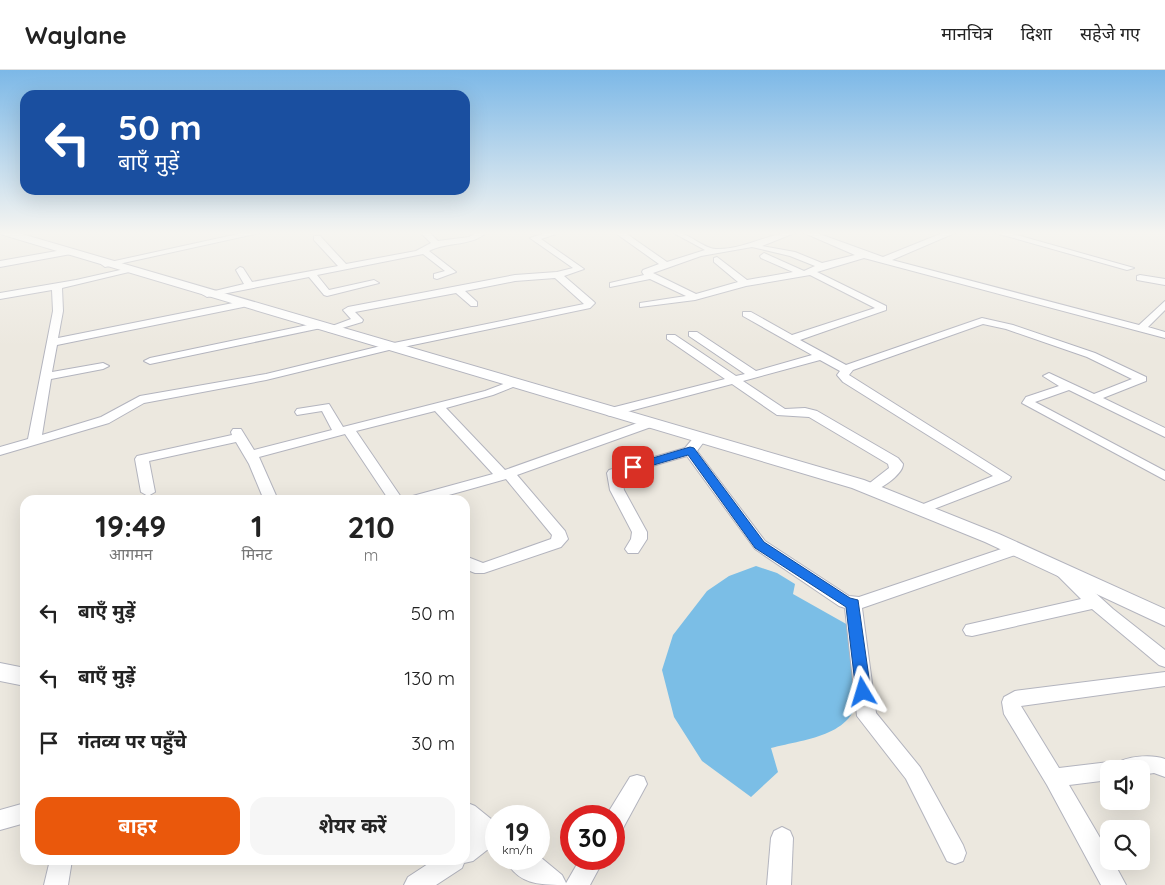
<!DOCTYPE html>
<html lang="hi">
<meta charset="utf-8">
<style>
:root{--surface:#fff;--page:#f6f6f6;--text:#222;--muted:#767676;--line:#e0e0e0;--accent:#ea580c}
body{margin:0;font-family:Quicksand,"Noto Sans Devanagari",sans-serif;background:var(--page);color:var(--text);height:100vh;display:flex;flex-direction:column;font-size:19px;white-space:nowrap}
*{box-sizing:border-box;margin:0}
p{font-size:16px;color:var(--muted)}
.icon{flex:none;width:28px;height:28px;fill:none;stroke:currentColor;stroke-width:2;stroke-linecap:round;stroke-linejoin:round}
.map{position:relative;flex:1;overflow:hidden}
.drawer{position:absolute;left:20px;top:425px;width:450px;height:370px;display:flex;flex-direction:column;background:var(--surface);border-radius:15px;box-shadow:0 5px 20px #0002}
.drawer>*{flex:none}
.banner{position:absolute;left:20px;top:20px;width:450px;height:105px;border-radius:15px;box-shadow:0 5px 20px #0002;background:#1a4fa0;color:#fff;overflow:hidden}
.controls{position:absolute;left:1100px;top:690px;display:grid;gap:10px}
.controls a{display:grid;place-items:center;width:50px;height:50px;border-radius:10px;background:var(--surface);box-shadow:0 5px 20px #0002;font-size:25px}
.speed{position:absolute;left:485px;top:735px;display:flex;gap:10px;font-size:25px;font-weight:700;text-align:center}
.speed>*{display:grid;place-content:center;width:65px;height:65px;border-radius:50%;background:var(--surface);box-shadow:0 5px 20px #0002;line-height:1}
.speed small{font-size:12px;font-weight:400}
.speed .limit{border:8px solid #d22;background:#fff;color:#111}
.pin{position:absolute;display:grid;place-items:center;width:42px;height:42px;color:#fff;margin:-21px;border-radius:10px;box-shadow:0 2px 8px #0006}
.me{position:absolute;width:55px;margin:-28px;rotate:353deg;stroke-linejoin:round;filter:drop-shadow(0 0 4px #0008)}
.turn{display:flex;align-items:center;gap:18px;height:105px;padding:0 15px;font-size:22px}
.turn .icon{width:65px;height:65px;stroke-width:2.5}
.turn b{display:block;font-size:35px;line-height:42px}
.eta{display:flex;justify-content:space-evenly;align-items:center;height:85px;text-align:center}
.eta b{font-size:30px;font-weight:700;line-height:35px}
.button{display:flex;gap:10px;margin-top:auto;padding:10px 15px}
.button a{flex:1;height:58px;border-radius:15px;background:var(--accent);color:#fff;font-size:20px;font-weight:700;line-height:58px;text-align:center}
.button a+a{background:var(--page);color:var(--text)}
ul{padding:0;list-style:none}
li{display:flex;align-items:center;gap:15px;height:65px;padding:0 15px}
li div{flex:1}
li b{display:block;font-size:19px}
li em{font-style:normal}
header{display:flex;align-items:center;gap:30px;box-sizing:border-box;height:70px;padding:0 25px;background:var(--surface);border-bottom:1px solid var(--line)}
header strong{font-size:24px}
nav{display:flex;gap:28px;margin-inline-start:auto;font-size:18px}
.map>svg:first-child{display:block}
.water{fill:#7bbee6}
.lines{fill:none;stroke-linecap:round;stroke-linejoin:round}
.minor-casing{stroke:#b3b4be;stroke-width:2}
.tertiary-casing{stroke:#b3b4be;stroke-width:2}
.minor{fill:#fff;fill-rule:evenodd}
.tertiary{fill:#fff;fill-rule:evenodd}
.route{fill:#1a73e8;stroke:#114b97}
</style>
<header>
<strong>Waylane</strong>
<nav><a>मानचित्र</a><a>दिशा</a><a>सहेजे गए</a></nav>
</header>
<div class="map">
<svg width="1165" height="815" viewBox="0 0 1165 815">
<rect width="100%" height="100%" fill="#ece8df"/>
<path class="water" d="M756,496l21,7 18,11 -2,10 55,31c3,20 11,42 11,61 1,50 -51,52 -88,62l7,24 -27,25 -49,-36 -28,-44 -12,-47 11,-35 34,-44 22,-15z"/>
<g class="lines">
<g class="minor-casing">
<g id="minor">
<polygon points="247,162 264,162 105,197 101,194"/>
<path d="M420,162h9l9,9 31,-4 8,-5h10c-16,15 -39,9 -58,19l27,21 -19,7 -3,-1v-4l11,-3 -22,-17 -106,21 12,15 45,-10 5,3 -52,13 -3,-1 -15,-18 -102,20 -5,-3 42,-10 -8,-14 4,-3 3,1 9,14 86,-16 -24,-26v-4h6l26,28 70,-13 15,-8z"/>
<polygon points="548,162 562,162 541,169 584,199 564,206 593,231 595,233 590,238 389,280 266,310 144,333 109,353 0,385 0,377 28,369 53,241 52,220 0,229 0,223 76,210 129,198 129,202 62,218 63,241 58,268 243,231 248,234 243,237 57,275 52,302 103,293 109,296 103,299 51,309 42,365 101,347 140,326 266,304 389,274 584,234 555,208 515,211 465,221 477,232 477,236 471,236 456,223 355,242 363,250 362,252 329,262 324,259 351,249 343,240 348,237 515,205 557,202 573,198 530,168"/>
<path d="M614,162h10l43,30 38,-12 -33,-18c18,0 29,16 44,17 28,1 54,-17 81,-17l-35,14 33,6 27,11 33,-8 -53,-23h12l69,25 62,-25h12l-65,28 247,65 26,-24v9l-17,17 17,5v6l-301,-80 -47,14 69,34v4l-86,30 46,25 136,-47 31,7 82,28 51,24v4l-43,17 62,30v9l-96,-47 -34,12 130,69v9l-143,-77 4,-6 33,-11 -16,-10 6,-3 45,21 38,-15 -45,-22 -81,-28 -23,-5 -130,46 -4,5 162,102 -2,3 -88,34 -7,-4 2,-3 77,-31 -150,-94 -6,-7 3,-4 -20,-11 -77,21 42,28 20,-1 12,3 81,47 5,6c0,11 -28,31 -39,28l-2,-3 27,-21 -1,-4 -79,-47 -32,-2 -45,-31 -121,32 -4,-1 -2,-3 2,-3 118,-30 -58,-40v-4h8l61,41 9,-2 -56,-38v-4h8l59,39 56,-16 -69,-39v-4h8l41,23 83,-27 -65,-33 -64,11 -51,14 -55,7v-4l46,-7 -36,-17 -40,8v-4l34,-8 -2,-3 1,-2 16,-6zM752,177l38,9 25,10 -11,5 -40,-18 -4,3 1,2 32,14 -46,8 -30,-23 -3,1v4l24,20 -42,12 -43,-21 48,-17z"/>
<polygon points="992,162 1006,162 1134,198 1127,200"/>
<polygon points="68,179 71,180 71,184 0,197 0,191"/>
<polygon points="1140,205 1165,209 1165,215 1137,210 1137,206"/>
<polygon points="317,253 322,256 321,258 150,294 144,291 150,288"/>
<polygon points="514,310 518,311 518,315 493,325 446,338 505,400 643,351 647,350 653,354 651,357 517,405 565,461 568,469 561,477 484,503 475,503 465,499 465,486 483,493 551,469 552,465 506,409 431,430 407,430 409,427 493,404 435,341 356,361 403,430 389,430 345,364 259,387 278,430 264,430 249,394 236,372 149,391 155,422 148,426 141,422 135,389 137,386 232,365 231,362 233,359 241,359 254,380 332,360 322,341 297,345 295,342 297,339 329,334 343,357 485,321"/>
<polygon points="700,365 706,369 697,381 765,471 849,526 859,527 1016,474 1021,475 1024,479 1021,483 862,538 876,643 920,697 963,775 966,783 963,791 955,794 947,791 906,709 857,646 845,538 839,536 755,479 687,386 621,405 624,420 647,462 647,469 638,483 628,483 625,479 631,469 632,462 610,420 607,403 609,400 685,378 695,366"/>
<polygon points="1062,497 1068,498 1113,539 1165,580 1165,597 1159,595 1092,539 972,566 966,565 963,560 966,555 1081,529 1054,502 1056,498"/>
<path d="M1165,602v14l-144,20 38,62 50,-6 6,2c11,-8 37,-10 50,-5v18l-11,-4 -13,2v-6h-32v11l-40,5 40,68v8h4l13,24h-25l-54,-100 -43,-71 -2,-12 2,-5 11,-6z"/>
<polygon points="637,705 644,707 647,714 622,760 614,763 614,746 606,746 630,707"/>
<polygon points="25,733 25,753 0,760 0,740"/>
<polygon points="489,755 496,757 496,773 473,791 464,793 462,798 436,815 404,815 408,807 434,790 465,790 465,769"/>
<polygon points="782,757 790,761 793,768 791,815 767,815 771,768 774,761"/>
<polygon points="580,789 604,789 590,815 565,815"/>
<polygon points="50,790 72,790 68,815 44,815"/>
</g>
</g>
<g class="tertiary-casing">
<g id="tertiary">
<polygon points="0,162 15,162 864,410 999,464 1165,539 1165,556 985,472 852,418 0,164"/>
<polygon points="0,593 25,598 25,616 0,611"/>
<polygon points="465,732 475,736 496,753 496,783 486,779 465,762"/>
<path d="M539,786l23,19 5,10c-28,0 -49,0 -62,-26h34z"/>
</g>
</g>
<use href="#minor" class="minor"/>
<use href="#tertiary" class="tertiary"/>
</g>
<linearGradient id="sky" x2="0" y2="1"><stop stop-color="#7cb8e7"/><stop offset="0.59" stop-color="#f6f5f1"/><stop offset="1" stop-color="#f6f5f1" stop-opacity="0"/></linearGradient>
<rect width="1165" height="276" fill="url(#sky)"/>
<polygon class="route" points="690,377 694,378 764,472 850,528 858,530 871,622 869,626 863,628 858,626 856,622 846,537 755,478 688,385 633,401 627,397 629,395"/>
</svg>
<div class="controls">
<a><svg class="icon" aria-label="sound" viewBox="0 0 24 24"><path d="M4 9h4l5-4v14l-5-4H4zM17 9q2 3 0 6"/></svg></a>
<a><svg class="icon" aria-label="search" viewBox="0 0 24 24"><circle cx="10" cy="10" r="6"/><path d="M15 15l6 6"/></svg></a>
</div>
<div class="speed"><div>19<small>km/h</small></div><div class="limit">30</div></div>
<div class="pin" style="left:633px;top:397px;background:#d93025"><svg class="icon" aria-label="arrive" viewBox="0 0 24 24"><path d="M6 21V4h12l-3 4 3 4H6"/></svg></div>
<svg class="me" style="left:863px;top:622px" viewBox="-20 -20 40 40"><path d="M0-17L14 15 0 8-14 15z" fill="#1a73e8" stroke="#fff" stroke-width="4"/></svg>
<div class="banner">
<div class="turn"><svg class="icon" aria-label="left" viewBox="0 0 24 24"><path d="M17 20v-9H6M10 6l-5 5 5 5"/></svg><div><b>50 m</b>बाएँ मुड़ें</div></div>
</div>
<section class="drawer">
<div class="eta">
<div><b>19:49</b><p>आगमन</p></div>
<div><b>1</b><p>मिनट</p></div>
<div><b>210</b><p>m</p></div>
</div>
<ul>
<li><svg class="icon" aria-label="left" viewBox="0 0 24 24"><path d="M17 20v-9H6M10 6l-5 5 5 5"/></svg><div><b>बाएँ मुड़ें</b></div><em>50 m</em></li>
<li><svg class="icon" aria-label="left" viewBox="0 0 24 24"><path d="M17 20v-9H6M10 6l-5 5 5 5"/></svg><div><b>बाएँ मुड़ें</b></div><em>130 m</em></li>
<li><svg class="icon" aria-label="arrive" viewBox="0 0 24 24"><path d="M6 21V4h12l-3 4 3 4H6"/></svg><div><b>गंतव्य पर पहुँचे</b></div><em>30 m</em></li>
</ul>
<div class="button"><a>बाहर</a><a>शेयर करें</a></div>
</section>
</div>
